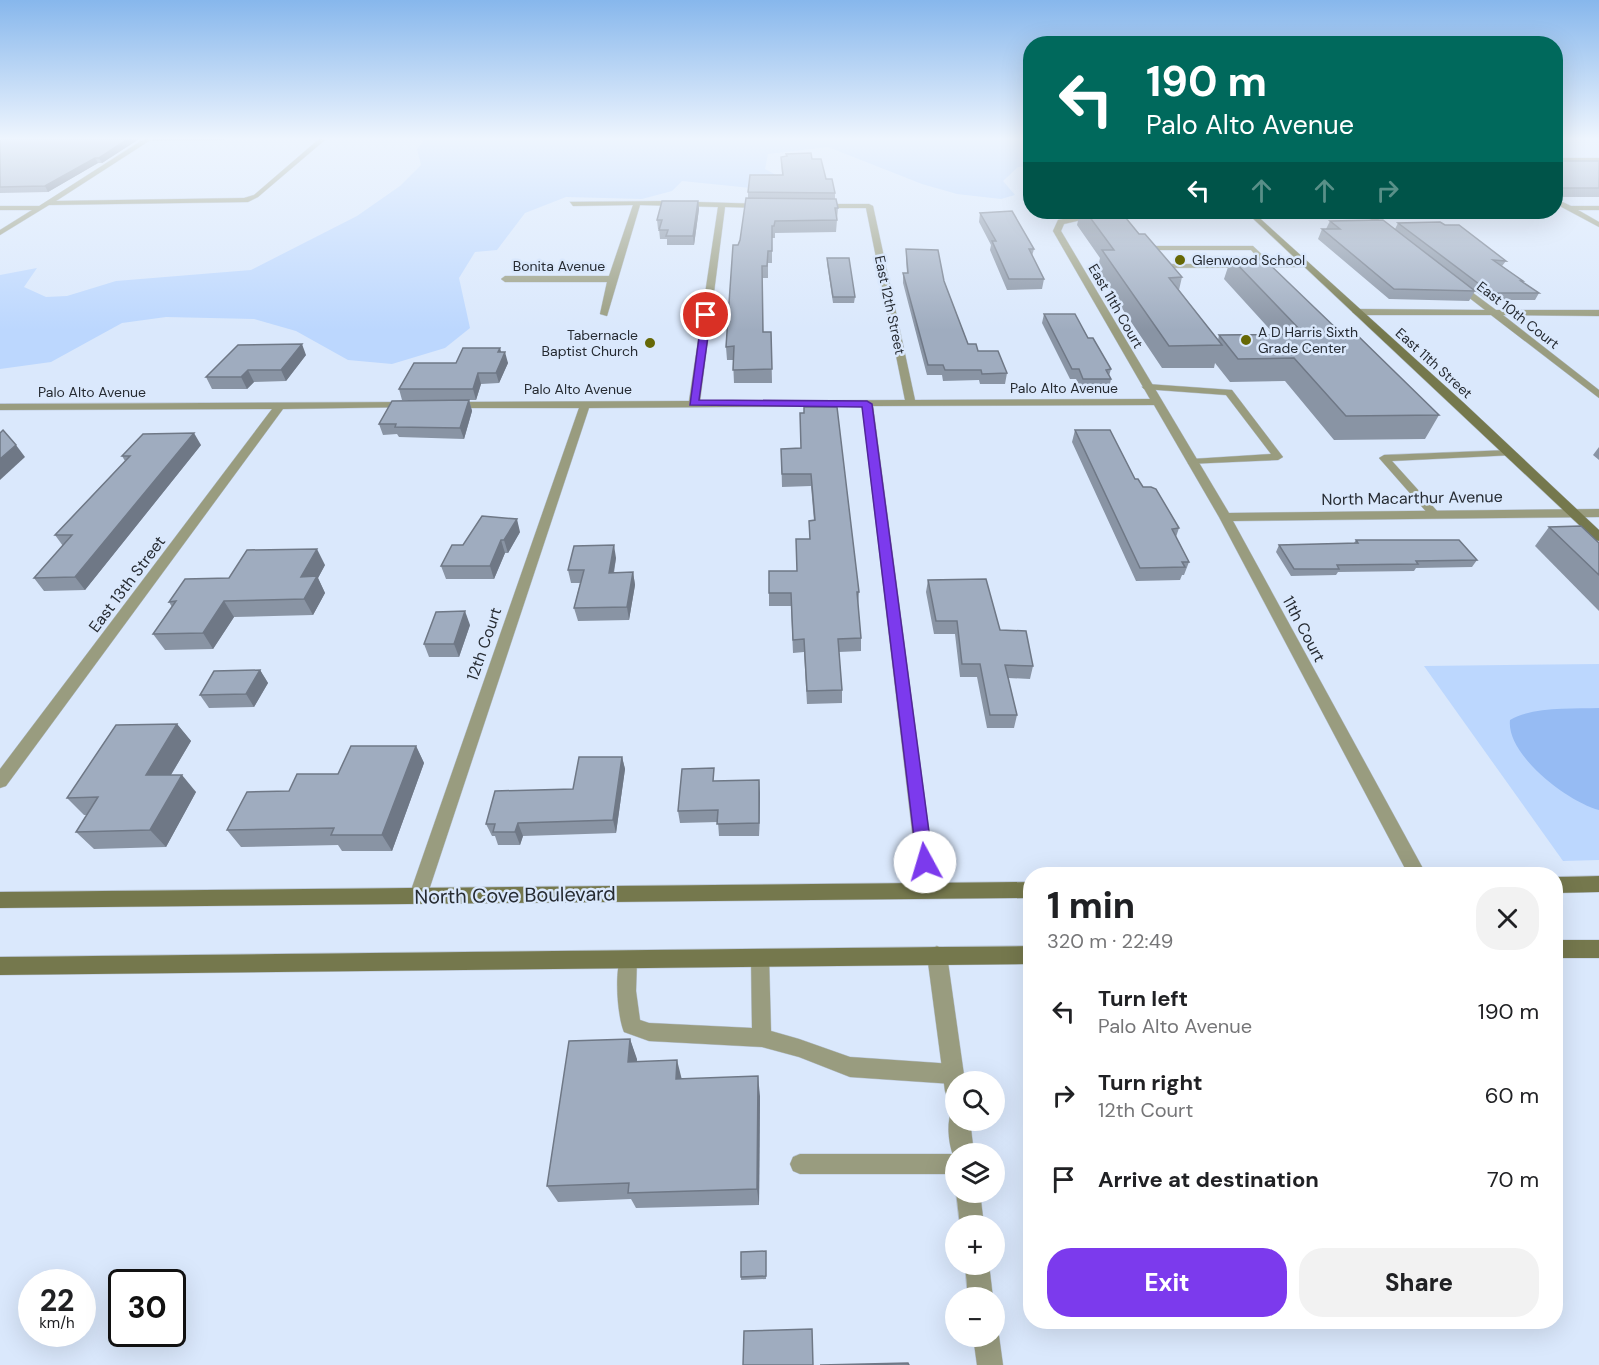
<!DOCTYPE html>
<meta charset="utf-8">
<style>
:root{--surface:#fff;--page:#f2f2f2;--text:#202124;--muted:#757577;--accent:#7c3aed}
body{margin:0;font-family:"DM Sans",sans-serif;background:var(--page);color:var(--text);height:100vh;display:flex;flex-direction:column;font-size:22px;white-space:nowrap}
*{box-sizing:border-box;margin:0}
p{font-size:20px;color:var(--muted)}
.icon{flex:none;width:33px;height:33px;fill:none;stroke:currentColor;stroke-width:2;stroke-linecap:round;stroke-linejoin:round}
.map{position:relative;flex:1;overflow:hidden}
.panel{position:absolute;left:1023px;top:867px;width:540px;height:462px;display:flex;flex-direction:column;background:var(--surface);border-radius:24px;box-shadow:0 6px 24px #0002}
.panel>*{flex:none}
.top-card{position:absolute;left:1023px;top:36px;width:540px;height:183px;border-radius:24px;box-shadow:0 6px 24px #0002;background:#00695c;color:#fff;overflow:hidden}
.fabs{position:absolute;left:945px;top:1071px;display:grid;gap:12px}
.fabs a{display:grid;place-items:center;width:60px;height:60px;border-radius:50%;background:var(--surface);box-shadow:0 6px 24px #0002;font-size:30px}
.speed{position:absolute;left:18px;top:1269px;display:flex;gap:12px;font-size:30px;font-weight:700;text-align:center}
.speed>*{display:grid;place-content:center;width:78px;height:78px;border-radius:50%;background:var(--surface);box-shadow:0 6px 24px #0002;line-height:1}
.speed small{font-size:15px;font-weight:400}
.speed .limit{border:3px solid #111;border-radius:9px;background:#fff;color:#111}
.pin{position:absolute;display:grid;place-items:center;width:51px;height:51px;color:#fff;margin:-26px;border:3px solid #fff;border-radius:50%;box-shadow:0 2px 6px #0007}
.me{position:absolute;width:66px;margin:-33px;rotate:354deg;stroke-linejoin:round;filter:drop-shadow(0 0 4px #0008)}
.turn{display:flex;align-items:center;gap:21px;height:126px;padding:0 24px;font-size:27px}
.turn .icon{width:78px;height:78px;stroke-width:2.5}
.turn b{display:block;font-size:42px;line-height:51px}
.lanes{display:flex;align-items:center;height:57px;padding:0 24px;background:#0003;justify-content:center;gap:30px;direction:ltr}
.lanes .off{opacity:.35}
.round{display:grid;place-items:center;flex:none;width:63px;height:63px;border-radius:24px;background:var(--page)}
.overview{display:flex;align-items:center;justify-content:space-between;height:102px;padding:0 24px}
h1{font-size:36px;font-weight:800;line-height:45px}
.primary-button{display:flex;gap:12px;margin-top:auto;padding:12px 24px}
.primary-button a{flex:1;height:69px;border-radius:24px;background:var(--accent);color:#fff;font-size:24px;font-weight:800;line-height:69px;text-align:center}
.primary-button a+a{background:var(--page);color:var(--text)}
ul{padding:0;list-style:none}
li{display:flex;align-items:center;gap:18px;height:84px;padding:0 24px}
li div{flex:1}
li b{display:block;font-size:22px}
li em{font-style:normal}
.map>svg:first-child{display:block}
.green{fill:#bcd7fe}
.water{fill:#96bbf3}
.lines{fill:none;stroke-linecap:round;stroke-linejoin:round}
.lane-casing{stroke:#bac6d8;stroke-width:1}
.street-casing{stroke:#bac6d8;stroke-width:1}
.secondary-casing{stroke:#bac6d8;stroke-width:1}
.lane{fill:#999c7f;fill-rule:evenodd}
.street{fill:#999c7f;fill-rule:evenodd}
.secondary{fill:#75784d;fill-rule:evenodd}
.wall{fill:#8994a4}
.shaded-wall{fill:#6f7886}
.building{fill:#9facbf;stroke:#6f7886;stroke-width:1.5}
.route{fill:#7c3aed;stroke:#51269a;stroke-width:1.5}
.poi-dot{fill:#666806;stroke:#dae8fc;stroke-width:2}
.labels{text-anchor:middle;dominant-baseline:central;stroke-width:5;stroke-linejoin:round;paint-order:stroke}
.far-poi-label{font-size:14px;fill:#262b32;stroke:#dae8fc;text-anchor:start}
.far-street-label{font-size:14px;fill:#262b32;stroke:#dae8fc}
.street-label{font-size:16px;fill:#262b32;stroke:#dae8fc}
.near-street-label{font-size:20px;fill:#262b32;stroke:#dae8fc}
</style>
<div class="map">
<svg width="1599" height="1365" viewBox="0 0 1599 1365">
<rect width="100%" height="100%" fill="#dae8fc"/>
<g class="green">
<polygon points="425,139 1030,139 1030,166 1018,167 1003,181 1015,195 1001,199 957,194 922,184 828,147 768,154 765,169 780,177 751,188 682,181 672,191 642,199 566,197 525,213 497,250 475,252 459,278 470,328 445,348 392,364 348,360 296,331 254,319 166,317 122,323 51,362 0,369 0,275 37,268 24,287 46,297 67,296 116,281 251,270 357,216 400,186 421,165 417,149"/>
<polygon points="1599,664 1599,860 1563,861 1424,666"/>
</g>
<path class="water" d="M1599,708v102c-31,-8 -93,-55 -89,-90 24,-14 62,-11 89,-12z"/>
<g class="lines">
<g class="lane-casing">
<g id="lane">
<path d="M1146,246h107l19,18 34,-1 4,2 -4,2 -147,1 -17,-20zM1151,250h100l13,14h-103z"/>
<polygon points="1147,384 1232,390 1283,457 1278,460 1188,464 1188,460 1192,459 1271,454 1226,395 1144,389 1142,387"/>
<polygon points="1510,450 1514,451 1514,455 1392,461 1438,512 1440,514 1434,517 1430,516 1379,458 1384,455"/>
<path d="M760,949l6,2 3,6 2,74 28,8 51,18 103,7 7,3 3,7 -3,7 -7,3 -103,-7 -51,-20 -37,-10 -113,-6 -25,-9c-7,-17 -10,-62 -2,-79l6,-2 6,2 3,6 -1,32 4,29 9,3 103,5 -1,-71 3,-6z"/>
<polygon points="800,1154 956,1154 956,1174 800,1174 793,1171 790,1164 793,1157"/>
</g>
</g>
<g class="street-casing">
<g id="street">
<polygon points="144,139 152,139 56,201 244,198 254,195 319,139 326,139 258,197 248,202 49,205 0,235 0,230 32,210 0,210 0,206 39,206"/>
<rect x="1556" y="158" width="43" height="4"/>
<polygon points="1556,199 1571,206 1599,206 1599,210 1578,210 1599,222 1599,227 1556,204"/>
<polygon points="665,201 765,204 769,206 765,208 725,207 700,401 905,400 866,208 816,208 819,204 869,204 873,206 915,400 1150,399 1053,231 1058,220 1094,213 1171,212 1168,214 1094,217 1064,224 1061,231 1229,513 1599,509 1599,517 1233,521 1426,874 1408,874 1219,517 1154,405 873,406 937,890 935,896 928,898 921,896 919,890 862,406 589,408 427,896 425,902 418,904 411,902 409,896 579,408 451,408 446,405 451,402 689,401 718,207 640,205 607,316 600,314 607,282 505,282 501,279 505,276 609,276 633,205 573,206 570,202"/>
<polygon points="1362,212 1369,212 1395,232 1388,234"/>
<polygon points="1457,281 1496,310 1599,310 1599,316 1503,315 1599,390 1599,398 1491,315 1356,315 1352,312 1356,309 1485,310 1454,286 1454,282"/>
<polygon points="409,402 413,403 413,407 283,409 6,786 0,788 0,769 272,409 0,410 0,404"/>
<polygon points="937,946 944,949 947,955 965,1082 956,1082 956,1102 948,1099 945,1091 927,955 930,949"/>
<path d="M956,1110v10h14l4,34h-18v8c-7,-13 -10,-36 -5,-50z"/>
<polygon points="956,1192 980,1192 984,1226 960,1226"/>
<polygon points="965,1264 989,1264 993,1298 968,1298"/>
<polygon points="994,1327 999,1336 1003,1365 977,1365 973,1336 994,1336"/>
</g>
</g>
<g class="secondary-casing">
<g id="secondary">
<polygon points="1246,212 1253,212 1464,403 1599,530 1599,541 1595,540"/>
<polygon points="1599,876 1599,892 1556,893 1556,877"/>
<polygon points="1030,882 1030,898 0,908 0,892"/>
<rect x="1556" y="940" width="43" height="18"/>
<polygon points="1030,946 1030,964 0,975 0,957"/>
</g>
</g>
<use href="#lane" class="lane"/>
<use href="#street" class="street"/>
<use href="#secondary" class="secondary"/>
</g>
<g class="wall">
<polygon points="0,139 139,139 102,163 98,163 48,192 0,193"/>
<polygon points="152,139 227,139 225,140 153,141"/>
<polygon points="781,157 812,159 835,193 835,199 838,208 836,232 775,233 775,238 772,238 772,263 768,263 768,278 762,278 763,332 771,332 772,383 734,383 733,360 727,360 726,347 738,245 740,240 748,198 748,192 782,175"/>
<rect x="1556" y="161" width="43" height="36"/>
<polygon points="698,201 699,209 694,245 667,245 667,239 660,239 659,229 658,229 657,220"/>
<polygon points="1080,212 1121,212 1139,234 1182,277 1179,290 1218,340 1219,335 1274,334 1224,279 1231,258 1342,334 1439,415 1425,439 1334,440 1285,381 1230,382 1215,363 1214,368 1162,368 1097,271 1100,258 1077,225"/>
<polygon points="980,213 1034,249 1032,256 1044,279 1042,289 1007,290 990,250 991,245 979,222"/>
<polygon points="1330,221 1395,229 1398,223 1506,261 1502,266 1523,281 1523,282 1539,293 1535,300 1487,300 1475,291 1469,301 1389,299 1318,239 1322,229 1326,229"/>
<polygon points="906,249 944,281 968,344 1007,373 1005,384 980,384 979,380 943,381 942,375 927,375 903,283 903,273 907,273 906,258"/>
<polygon points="827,258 855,297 854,303 833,303 827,263"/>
<polygon points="1044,314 1088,338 1111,369 1109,376 1111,379 1109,388 1081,388 1076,379 1070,379 1042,323"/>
<polygon points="501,352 508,363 499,383 481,384 476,400 402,400 399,389 456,363"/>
<polygon points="306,355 286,381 254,382 247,389 212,389 206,377"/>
<polygon points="469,400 472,411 464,439 399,437 397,434 383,435 379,424"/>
<polygon points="1075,430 1135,479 1179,528 1176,537 1189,562 1184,575 1182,575 1180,580 1136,581 1072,442"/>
<polygon points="201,445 85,590 44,591 34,578 63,546 55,535 125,461 122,456"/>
<polygon points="1599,447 1599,460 1593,455"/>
<polygon points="800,448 859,592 858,605 861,638 861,651 839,652 842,690 842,703 807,704 804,652 793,653 791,606 769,606 769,571 797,571 810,539 809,521 814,521 811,486 782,487 781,449"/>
<polygon points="1549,527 1599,543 1599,611 1535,546"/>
<polygon points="520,532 508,553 505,553 494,579 446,579 441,566 463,545"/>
<polygon points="1356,540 1477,560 1472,567 1416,568 1414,571 1338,572 1336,575 1291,576 1276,552 1279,545 1354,543"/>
<polygon points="616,558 614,573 633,572 635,585 629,620 578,621 574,608 580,583 571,583 568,570"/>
<polygon points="325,565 318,578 325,593 313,615 234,617 213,649 165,650 153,634 172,607 169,602 229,578"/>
<polygon points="928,580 1000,630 1033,666 1030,679 1008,678 1017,715 1014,728 987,728 977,677 960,677 955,634 934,634 926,592"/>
<polygon points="470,625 459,657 429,657 424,644"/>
<polygon points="260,670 268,683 254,707 209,708 200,695"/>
<polygon points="177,724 191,741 171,775 196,792 166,847 94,849 76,832 87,815 84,815 67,798"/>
<polygon points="416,746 424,763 392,851 342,851 338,845 241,847 227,830 289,791"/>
<polygon points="622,757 625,769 616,833 523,836 520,845 498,845 495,836 492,836 486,824 573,789"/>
<polygon points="715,781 760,793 759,836 719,836 718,822 680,823 678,811"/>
<polygon points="630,1039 637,1061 682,1079 760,1096 759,1205 636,1208 631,1199 558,1202 547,1186"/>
<polygon points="766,1251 766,1279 741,1280 741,1277"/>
</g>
<g class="shaded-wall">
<polygon points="128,139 139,139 102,163 99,158"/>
<polygon points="95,158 98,163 48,192 45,186"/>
<polygon points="698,201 699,209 694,245 693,236"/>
<polygon points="302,344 306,355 286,381 281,370"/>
<polygon points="500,348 503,358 505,352 508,363 499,383 496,373 498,352"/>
<polygon points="248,370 254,382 247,389 241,377"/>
<polygon points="478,373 481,384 476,400 473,389"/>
<polygon points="469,400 472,411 464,439 460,428"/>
<polygon points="194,433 201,445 85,590 75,577"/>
<polygon points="16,445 25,457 0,480 0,459"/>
<polygon points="517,519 520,532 508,553 504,540"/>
<polygon points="501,540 505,553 494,579 490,566"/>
<polygon points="614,545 616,558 611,586 609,573"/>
<polygon points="317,549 325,565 318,578 325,593 313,615 304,599 301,577"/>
<polygon points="633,572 635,585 629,620 627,607"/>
<polygon points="224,601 234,617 213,649 203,633"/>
<polygon points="465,611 470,625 459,657 454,644"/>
<polygon points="260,670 268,683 254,707 246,694"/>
<polygon points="177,724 191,741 160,793 146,775"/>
<polygon points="416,746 424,763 392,851 382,835"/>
<polygon points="622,757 625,769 616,833 613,820"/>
<polygon points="182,775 196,792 166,847 150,830"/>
<polygon points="759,780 760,793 759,836"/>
<polygon points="518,823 523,836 520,845 515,832"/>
<polygon points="630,1039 637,1059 635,1081 628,1062"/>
<polygon points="677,1060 682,1080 676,1079"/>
<polygon points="758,1076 760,1096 759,1205 757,1189"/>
</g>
<g class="building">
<polygon points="0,139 128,139 99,158 95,158 45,186 0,187"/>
<polygon points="811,153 812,159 821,159 826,179 832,179 835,193 748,192 750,175 783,175 781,157 787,156 786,154"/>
<rect x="1556" y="161" width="43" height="27"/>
<polygon points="746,198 836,199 838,208 835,208 837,220 775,221 774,226 772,226 772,251 768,251 767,266 762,266 763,332 771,332 772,369 733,370 734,346 726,347 733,245 738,245 740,240"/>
<polygon points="662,201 698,201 693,236 666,236 668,230 659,230 662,220 657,220"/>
<polygon points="1012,211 1034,249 1029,249 1044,279 1009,279 992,241 996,241 980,213"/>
<polygon points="1086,212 1121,212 1139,234 1145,234 1182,277 1169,278 1222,345 1169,346 1102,250 1114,250"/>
<polygon points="1383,220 1475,291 1394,289 1322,229 1340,229 1330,221"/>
<polygon points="1440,222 1445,225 1459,225 1506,261 1493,260 1523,281 1521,281 1539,293 1491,293 1398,223"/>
<polygon points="906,249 938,250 944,281 968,344 976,344 978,351 998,351 1007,373 982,374 981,370 945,370 943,365 928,365 903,273 908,273"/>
<polygon points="827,258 849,258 855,297 833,297"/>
<polygon points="1231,258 1263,258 1342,334 1355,333 1439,415 1346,416 1294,358 1238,359 1219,335 1304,334"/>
<polygon points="1044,314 1075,314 1088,338 1093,338 1111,369 1106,370 1111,379 1083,379 1079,369 1072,369"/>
<polygon points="302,344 281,370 248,370 241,377 206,377 238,345"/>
<polygon points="463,348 500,348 498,352 505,352 496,373 478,373 473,389 399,389 414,363 456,363"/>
<polygon points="469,400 460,428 395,427 396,424 379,424 392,401"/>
<polygon points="804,407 837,407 859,592 857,592 861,638 838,639 842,690 807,691 804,639 793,640 791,593 769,593 769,571 797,571 796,539 810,539 809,521 815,520 811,474 782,474 781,449 801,448 800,413 804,413"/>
<polygon points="3,430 16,445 0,459 0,433"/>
<polygon points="1075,430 1110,430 1135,479 1138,479 1143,487 1151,487 1156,489 1179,528 1172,529 1189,562 1182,562 1185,567 1140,568"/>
<polygon points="194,433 75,577 34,578 72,535 55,535 130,456 122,456 143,434"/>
<polygon points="482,516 517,519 504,540 501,540 490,566 441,566 452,545 463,545"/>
<polygon points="1581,526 1599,543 1599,575 1549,527"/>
<polygon points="1356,540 1459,540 1477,560 1416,561 1418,564 1337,565 1339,569 1294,569 1279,545 1358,543"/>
<polygon points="614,545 609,573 633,572 627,607 574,608 584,570 568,570 574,546"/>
<polygon points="317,549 301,577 317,576 304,599 224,601 203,633 153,634 176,601 169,602 185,579 229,578 247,550"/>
<polygon points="986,579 1000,630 1026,631 1033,666 1005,665 1017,715 990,715 980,664 962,664 957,621 936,621 928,580"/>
<polygon points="465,611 454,644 424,644 436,612"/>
<polygon points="260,670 246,694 200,695 214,671"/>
<polygon points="177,724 146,775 182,775 150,830 76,832 98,797 67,798 116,725"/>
<polygon points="351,746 416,746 382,835 331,835 334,828 227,830 247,792 289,791 297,774 338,774"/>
<polygon points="579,757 622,757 613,820 518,823 515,832 493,832 495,824 486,824 495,791 573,789"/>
<polygon points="714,768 713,781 759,780 759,823 717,824 718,810 678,811 682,769"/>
<polygon points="630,1039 628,1062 677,1060 676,1079 758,1076 757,1189 628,1193 629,1183 547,1186 569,1041"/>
<polygon points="766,1251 766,1276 741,1277 741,1252"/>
<polygon points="812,1329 813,1365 743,1365 744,1331"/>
<polygon points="908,1363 909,1365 820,1365"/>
</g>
<linearGradient id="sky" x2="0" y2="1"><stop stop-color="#87b7ec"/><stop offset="0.42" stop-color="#eef5fe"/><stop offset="1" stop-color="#eef5fe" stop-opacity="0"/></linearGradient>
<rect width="1599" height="330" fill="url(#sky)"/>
<polygon class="route" points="706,313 711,315 699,400 867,401 872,404 933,862 931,867 925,869 919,867 917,862 862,407 690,405 702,315"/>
<g class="poi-dot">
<circle cx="1180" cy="260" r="6"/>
<circle cx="1246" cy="340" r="6"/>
<circle cx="650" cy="343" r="6"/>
</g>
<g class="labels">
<g class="far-poi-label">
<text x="1192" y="260">Glenwood School</text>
<text x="1258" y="332">A D Harris Sixth<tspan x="1258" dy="16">Grade Center</tspan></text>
<text x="638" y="335" text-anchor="end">Tabernacle<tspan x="638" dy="16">Baptist Church</tspan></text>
</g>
<g class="far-street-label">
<text x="559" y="266">Bonita Avenue</text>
<text transform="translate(890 305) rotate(78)">East 12th Street</text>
<text transform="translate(1116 306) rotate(60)">East 11th Court</text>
<text transform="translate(1518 315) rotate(38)">East 10th Court</text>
<text transform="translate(1434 363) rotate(42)">East 11th Street</text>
<text x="1064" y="388">Palo Alto Avenue</text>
<text x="578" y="389">Palo Alto Avenue</text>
<text x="92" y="392">Palo Alto Avenue</text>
</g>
<g class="street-label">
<text transform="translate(1412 498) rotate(-1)">North Macarthur Avenue</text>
<text transform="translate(127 584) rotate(-53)">East 13th Street</text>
<text transform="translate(1304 629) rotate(62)">11th Court</text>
<text transform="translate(484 644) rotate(-71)">12th Court</text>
</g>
<g class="near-street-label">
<text transform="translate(515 895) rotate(-1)">North Cove Boulevard</text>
</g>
</g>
</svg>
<div class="fabs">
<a><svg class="icon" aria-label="search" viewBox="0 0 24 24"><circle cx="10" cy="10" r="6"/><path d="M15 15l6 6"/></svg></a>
<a><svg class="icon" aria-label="layers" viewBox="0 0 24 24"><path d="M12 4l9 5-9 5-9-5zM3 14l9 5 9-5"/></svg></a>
<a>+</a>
<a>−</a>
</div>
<div class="speed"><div>22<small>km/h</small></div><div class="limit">30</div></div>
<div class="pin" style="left:706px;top:315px;background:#d93025"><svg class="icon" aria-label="arrive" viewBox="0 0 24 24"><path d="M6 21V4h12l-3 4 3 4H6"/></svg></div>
<svg class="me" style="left:925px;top:862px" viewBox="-20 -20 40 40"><circle r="19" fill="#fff"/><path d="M0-13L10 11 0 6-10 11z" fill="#7c3aed"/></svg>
<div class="top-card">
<div class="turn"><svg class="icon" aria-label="left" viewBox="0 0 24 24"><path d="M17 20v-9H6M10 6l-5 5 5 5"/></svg><div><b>190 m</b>Palo Alto Avenue</div></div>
<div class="lanes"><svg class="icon" aria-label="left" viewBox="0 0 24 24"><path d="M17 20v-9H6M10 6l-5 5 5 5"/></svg><svg class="icon off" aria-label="ahead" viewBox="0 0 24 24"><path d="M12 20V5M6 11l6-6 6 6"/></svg><svg class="icon off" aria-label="ahead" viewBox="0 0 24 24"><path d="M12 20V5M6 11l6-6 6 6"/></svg><svg class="icon off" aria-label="right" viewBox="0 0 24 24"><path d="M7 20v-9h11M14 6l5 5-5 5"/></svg></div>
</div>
<section class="panel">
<div class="overview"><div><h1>1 min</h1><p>320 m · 22:49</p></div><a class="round"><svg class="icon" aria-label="close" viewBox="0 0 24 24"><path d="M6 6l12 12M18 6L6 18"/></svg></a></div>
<ul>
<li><svg class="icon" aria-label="left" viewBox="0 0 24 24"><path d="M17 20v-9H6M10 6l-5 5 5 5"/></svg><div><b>Turn left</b><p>Palo Alto Avenue</p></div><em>190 m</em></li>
<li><svg class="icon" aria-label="right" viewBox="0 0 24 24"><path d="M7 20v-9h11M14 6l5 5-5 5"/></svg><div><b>Turn right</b><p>12th Court</p></div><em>60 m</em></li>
<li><svg class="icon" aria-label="arrive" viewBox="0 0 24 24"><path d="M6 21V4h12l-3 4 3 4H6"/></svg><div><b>Arrive at destination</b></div><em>70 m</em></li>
</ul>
<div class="primary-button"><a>Exit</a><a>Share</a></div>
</section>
</div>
